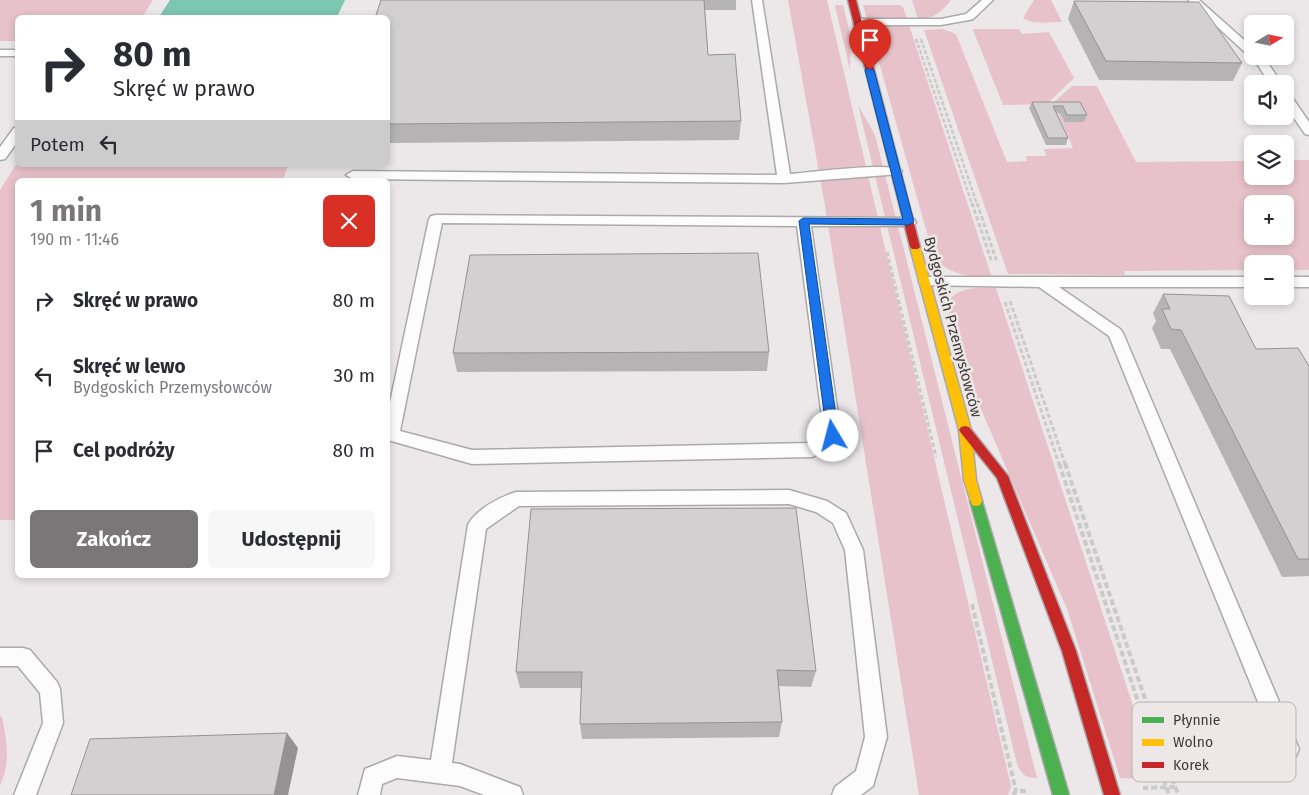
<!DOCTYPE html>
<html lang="pl">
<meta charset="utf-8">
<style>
:root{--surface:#fff;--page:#f7f7f7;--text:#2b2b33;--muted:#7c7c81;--accent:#7a7778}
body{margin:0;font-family:"Fira Sans",sans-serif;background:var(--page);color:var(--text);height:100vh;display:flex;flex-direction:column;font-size:19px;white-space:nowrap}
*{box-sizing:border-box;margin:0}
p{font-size:16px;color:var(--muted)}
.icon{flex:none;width:28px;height:28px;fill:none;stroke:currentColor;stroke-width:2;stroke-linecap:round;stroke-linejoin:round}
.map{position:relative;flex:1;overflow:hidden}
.side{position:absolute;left:15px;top:178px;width:375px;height:400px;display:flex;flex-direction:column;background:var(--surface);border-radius:8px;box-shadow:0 2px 8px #0003}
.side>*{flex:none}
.top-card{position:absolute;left:15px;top:15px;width:375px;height:152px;border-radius:8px;box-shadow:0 2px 8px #0003;background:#fff;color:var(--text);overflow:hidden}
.needle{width:32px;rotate:80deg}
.tools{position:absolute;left:1244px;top:15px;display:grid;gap:10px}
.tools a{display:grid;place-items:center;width:50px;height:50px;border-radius:8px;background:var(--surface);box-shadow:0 2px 8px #0003;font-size:25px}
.pin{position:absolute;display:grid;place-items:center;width:42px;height:42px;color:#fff;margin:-51px -21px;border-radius:50% 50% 50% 0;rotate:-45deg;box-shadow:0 0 5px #0007}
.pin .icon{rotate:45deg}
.me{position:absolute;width:55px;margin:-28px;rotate:352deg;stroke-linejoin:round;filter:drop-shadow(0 0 4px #0008)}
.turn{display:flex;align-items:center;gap:18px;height:105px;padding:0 15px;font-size:22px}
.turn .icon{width:65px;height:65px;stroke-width:2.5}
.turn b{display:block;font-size:35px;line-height:42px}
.then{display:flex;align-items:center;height:48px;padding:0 15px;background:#0003;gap:10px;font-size:19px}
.round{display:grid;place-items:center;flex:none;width:52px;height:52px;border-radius:8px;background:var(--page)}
.headline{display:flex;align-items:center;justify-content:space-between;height:85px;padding:0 15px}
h1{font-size:30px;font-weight:700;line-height:38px;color:var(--accent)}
.cta{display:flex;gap:10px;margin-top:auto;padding:10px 15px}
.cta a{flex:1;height:58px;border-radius:8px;background:var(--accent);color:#fff;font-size:20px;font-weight:700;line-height:58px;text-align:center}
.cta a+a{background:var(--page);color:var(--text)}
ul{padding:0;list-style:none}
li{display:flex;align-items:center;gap:15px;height:75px;padding:0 15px}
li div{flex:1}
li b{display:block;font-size:19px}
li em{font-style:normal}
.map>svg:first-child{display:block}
.green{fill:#e8c2ca;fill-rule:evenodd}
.water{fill:#7dc6b1}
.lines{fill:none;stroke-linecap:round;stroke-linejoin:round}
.lane-casing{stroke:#aba9a9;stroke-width:3}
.fast-casing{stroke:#aba9a9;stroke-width:3}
.slow-casing{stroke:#aba9a9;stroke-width:3}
.jam-casing{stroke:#aba9a9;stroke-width:3}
.path-far2{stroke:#cacaca;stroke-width:2.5;stroke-dasharray:4 2;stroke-linecap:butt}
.path-far1{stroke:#cacaca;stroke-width:3;stroke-dasharray:4.5 2.5;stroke-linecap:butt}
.path{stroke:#cacaca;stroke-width:4;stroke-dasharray:6 3;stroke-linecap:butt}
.lane{fill:#fcfcfc;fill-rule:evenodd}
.fast{fill:#4caf50;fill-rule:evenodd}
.slow{fill:#ffc107;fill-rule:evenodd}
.jam{fill:#c62828;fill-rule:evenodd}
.wall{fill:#b5b3b4}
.shaded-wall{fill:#949292}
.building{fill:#d3d0d1;stroke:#949292}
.route{fill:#1a73e8;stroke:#114b97}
.labels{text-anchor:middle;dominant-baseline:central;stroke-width:5;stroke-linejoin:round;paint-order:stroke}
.street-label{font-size:15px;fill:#3d3a3b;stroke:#ede7e8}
.key{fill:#ede7e8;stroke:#b8b3b4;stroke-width:1}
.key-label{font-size:14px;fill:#3d3a3b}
</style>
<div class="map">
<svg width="1309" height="795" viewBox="0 0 1309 795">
<rect width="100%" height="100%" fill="#ece8e9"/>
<g class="green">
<polygon points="0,0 153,0 142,17 18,18 17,41 0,41"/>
<polygon points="788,0 827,0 1011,786 1008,795 919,795 824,200"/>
<path d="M912,0h39c-8,11 -18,19 -33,19z"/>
<path d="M1034,0h17l11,22c-12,0 -30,3 -39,-4z"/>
<polygon points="837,5 843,5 851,38 850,70 835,6"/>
<path d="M863,5h36l4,2 89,271c-22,-1 -42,-3 -58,-20z"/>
<path d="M943,29l13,5 51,128 20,-1 -1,-5h20l-2,-7 29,-1 -20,-45 19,-17h25l39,76 116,-1v15h33v-16h24v110h-24v-6h-33v6l-128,1 1,4 -117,-1 -84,-244zM1252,204h33v32h-33z"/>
<polygon points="974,29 1019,29 1022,34 1049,32 1074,78 1047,104 1003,105 973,30"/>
<path d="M858,105l17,30 162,643c-16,0 -18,-8 -22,-22z"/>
<polygon points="17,163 18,165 288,165 283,180 18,180 17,520 0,520 0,190"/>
<path d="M975,288h21l161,491 -37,-1 -53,-169 -99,-230 -21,-73c3,-13 16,-16 28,-18z"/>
<path d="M0,716l2,1c5,27 9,43 -2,69z"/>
</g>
<polygon class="water" points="170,0 345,0 337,17 159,17"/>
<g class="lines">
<g class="lane-casing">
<g id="lane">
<path d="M752,0h10l28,174c17,-1 103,-13 112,-3l-2,3 -116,9 -431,-4 -7,-4 7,-4 424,4z"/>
<polygon points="982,0 993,0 973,19 969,20 941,25 858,25 853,22 858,19 941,19 966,14"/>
<polygon points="1188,0 1199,0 1252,47 1252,56 1263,56 1282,84 1270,84 1252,56 1248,55"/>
<rect x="0" y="50" width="18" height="6"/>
<polygon points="1285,92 1289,93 1309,122 1309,135 1305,134 1285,105"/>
<polygon points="18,127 18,141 5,159 0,160 0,147 14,128"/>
<path d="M436,215l473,3 5,1 2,3 -2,3 -5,1h-98l30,210c-5,9 -19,17 -29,21l-340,7 -84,-24v-28l41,-193 2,-3zM442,223l355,3 27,207 -15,10 -337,7 -72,-19z"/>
<polygon points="926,277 1252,277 1252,287 1059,287 1120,329 1123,333 1299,749 1296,756 1288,760 1280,756 1109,336 1039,287 921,285 919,282 921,279"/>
<rect x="1285" y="277" width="24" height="10"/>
<path d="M789,490l38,11 19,12 17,37 24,187 -14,49 -12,9h-29l3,-8 21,-16 9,-34 -20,-187 -12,-27 -17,-11 -27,-8 -270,2 -33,23 -34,234 8,1 60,23 3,8h-39l-24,-9 -63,-8 -15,6 -2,11h-22l7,-26 32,-13 34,4 37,-235c7,-15 32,-28 48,-33z"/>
<polygon points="0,648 23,648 30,650 57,682 60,689 63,723 36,795 14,795 43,723 40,693 18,666 0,666"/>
</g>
</g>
<g class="fast-casing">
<polygon id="fast" points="976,496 980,497 982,501 1069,795 1053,795 970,501 972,497"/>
</g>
<g class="slow-casing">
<polygon id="slow" points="915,244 920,247 971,430 976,480 982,501 980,505 976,506 972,505 964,480 959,430 910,247"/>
</g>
<g class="jam-casing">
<g id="jam">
<polygon points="848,0 856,0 920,247 918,249 912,249 910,247"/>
<polygon points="965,426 969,427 1008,476 1076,651 1120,795 1104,795 1062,651 997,478 961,433 959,430 961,427"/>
</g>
</g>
<g class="path-far2">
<polyline points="916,39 972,204"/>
<polyline points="921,39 977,204"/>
</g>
<g class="path-far1">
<polyline points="972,203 992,263"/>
<polyline points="977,203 997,262"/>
<polyline points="887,252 936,457"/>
<polyline points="1010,301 1065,464"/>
<polyline points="1005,302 1059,464"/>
</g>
<g class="path">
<polyline points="1059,463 1169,795"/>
<polyline points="1065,463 1175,787 1143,788"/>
<polyline points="972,604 1016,791"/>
<polyline points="1175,787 1179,795"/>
<polyline points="1013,795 1016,791 1026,791"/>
</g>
<use href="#lane" class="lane"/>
<use href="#fast" class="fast"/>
<use href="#slow" class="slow"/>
<use href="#jam" class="jam"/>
</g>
<g class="wall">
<polygon points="381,0 736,0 736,10 705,10 708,55 741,121 739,140 388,143 388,18"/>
<polygon points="1074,1 1242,63 1233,81 1099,80 1068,19"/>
<polygon points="1032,102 1080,102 1087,115 1084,122 1065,122 1060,113 1056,113 1068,138 1066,145 1046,145 1029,108"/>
<polygon points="1163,294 1256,349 1309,366 1309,576 1282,577 1170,349 1161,349 1152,328 1156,321 1153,313"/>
<polygon points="769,352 767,371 457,372 453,353"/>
<polygon points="531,509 816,671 811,687 779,686 782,722 779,737 582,739 580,724 581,688 520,688 516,672"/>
</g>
<polygon class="shaded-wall" points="287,733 298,748 288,795 274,795"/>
<g class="building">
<polygon points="381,0 704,0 708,55 735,54 741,121 388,124 388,18 375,18"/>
<polygon points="1074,1 1199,2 1242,63 1106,61"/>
<polygon points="1032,102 1080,102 1087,115 1067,115 1063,106 1053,106 1068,138 1048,138"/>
<polygon points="758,253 769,352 453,353 470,255"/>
<polygon points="1163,294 1229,296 1256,349 1298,348 1309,366 1309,559 1298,559 1181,330 1171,329 1162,309 1170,309"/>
<polygon points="796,508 816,671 777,670 782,722 580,724 582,672 516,672 531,509"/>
<polygon points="287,733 274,795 71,795 90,739"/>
</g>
<polygon class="route" points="867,68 874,70 914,222 909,225 809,224 839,436 833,440 827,436 799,221 803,218 903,219 865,70"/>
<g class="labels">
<g class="street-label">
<text transform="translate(953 327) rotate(75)">Bydgoskich Przemysłowców</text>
</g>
</g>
<rect x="1132" y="702" width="164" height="80" rx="8" class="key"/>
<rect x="1142" y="717" width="22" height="6" fill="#4caf50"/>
<rect x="1142" y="739" width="22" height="7" fill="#ffc107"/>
<rect x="1142" y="762" width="22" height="6" fill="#c62828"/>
<g class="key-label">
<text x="1173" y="725">Płynnie</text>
<text x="1173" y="747">Wolno</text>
<text x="1173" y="770">Korek</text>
</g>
</svg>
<div class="tools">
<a><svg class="needle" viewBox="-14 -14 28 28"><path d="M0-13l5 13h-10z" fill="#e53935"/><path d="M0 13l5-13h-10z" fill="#7c7c81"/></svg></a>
<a><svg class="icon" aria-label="sound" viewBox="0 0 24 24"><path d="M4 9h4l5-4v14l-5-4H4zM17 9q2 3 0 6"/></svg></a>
<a><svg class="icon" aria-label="layers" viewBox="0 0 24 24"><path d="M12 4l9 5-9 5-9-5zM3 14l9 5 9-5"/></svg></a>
<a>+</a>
<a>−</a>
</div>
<div class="pin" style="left:870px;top:70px;background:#d93025"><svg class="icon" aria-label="arrive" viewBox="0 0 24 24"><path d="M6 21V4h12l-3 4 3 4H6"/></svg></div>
<svg class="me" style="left:833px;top:436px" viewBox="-20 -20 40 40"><circle r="19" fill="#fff"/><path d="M0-13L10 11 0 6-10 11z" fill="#1a73e8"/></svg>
<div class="top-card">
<div class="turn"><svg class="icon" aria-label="right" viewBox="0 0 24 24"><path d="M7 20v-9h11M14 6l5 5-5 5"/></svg><div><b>80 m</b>Skręć w prawo</div></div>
<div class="then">Potem<svg class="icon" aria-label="left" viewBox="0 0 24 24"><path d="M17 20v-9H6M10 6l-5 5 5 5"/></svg></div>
</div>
<section class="side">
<div class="headline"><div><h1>1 min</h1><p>190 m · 11:46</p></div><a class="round" style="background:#d93025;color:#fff"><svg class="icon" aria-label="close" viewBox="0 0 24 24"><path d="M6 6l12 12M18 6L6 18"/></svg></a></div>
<ul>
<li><svg class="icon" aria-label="right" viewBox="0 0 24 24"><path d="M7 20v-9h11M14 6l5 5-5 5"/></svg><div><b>Skręć w prawo</b></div><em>80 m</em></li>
<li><svg class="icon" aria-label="left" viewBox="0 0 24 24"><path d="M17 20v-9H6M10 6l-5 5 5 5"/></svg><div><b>Skręć w lewo</b><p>Bydgoskich Przemysłowców</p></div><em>30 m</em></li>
<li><svg class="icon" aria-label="arrive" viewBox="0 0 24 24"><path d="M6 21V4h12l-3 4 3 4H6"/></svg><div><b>Cel podróży</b></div><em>80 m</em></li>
</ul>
<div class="cta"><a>Zakończ</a><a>Udostępnij</a></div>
</section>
</div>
